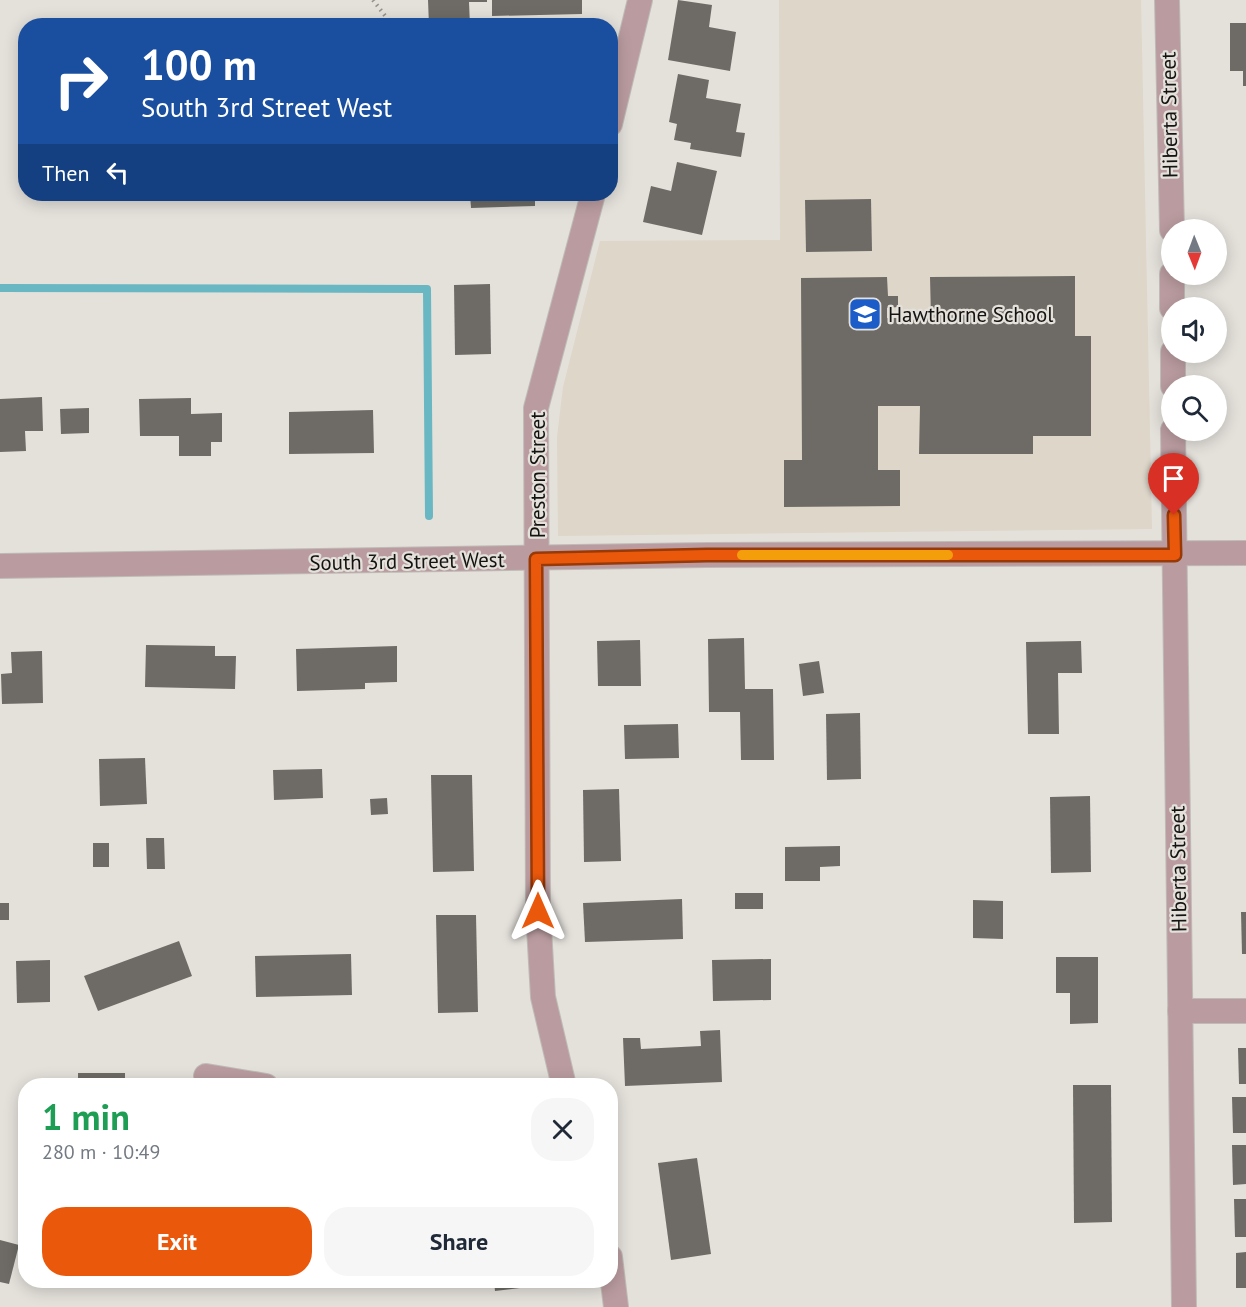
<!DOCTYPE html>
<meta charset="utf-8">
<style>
:root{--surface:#fff;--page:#f6f6f7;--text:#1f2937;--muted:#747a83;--accent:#ea580c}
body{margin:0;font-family:"PT Sans",sans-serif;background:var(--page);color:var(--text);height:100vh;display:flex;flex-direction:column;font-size:22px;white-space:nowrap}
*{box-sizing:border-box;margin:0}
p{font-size:20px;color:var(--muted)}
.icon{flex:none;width:33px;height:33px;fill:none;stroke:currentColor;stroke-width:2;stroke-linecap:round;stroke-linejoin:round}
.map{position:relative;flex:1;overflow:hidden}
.panel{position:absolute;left:18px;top:1078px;width:600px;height:210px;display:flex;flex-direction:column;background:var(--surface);border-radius:24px;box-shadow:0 3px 15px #0003}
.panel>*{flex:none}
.guide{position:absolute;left:18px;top:18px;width:600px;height:183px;border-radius:24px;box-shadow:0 3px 15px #0003;background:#1a4fa0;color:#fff;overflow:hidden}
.needle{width:39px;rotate:179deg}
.buttons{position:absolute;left:1161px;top:219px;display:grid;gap:12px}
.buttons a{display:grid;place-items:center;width:66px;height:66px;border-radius:50%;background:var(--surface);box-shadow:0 3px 15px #0003;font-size:30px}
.pin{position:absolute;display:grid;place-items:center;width:51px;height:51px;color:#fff;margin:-62px -26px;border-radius:50% 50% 50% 0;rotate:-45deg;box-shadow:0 0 6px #0007}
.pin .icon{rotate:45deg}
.me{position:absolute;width:66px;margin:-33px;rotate:0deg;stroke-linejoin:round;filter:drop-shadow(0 0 4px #0008)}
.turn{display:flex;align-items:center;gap:21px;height:126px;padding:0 24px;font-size:27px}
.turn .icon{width:78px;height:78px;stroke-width:2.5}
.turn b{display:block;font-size:42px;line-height:51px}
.then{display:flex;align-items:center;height:57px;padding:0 24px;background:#0003;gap:12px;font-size:22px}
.round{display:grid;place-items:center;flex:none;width:63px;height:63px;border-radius:24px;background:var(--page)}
.overview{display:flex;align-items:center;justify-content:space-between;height:102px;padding:0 24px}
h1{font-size:36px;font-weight:700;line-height:45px;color:#1e9e55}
.button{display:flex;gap:12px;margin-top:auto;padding:12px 24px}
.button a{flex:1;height:69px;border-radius:24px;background:var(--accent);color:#fff;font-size:24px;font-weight:700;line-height:69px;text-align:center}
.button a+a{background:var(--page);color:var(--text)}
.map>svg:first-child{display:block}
.built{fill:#ddd6c9}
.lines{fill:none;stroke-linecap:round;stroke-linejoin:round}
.stream{stroke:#68b7c2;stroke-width:8}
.building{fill:#6e6b66}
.minor-casing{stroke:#bfbcb7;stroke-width:26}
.path{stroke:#94928d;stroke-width:4;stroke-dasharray:1.5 4.5;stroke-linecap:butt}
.minor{stroke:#ba9ca0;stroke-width:24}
.route-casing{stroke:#983908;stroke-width:15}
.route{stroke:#ea580c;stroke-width:10}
.slow{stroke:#f59e0b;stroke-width:10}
.labels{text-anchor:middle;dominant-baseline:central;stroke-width:4.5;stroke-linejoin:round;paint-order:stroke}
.street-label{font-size:21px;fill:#141311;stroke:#e4e1db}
.poi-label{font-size:21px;fill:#141311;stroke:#e4e1db;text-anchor:start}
</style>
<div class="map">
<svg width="1246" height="1307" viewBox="0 0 1246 1307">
<rect width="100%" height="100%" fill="#e4e1db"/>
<polygon class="built" points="779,0 1141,0 1152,529 558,536 557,437 563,387 600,241 780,240"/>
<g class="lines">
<polyline class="stream" points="0,288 427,289 429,516"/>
</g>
<g class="building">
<polygon points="428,0 487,0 487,2 469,2 470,26 429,26"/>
<polygon points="492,0 582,0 582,14 492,16"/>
<polygon points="678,0 712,5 709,27 736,32 730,71 668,60"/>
<polygon points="1230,23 1246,23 1246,86 1243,86 1243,71 1230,71"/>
<polygon points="678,74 709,80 706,98 741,104 736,132 745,133 741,157 690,149 691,143 674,140 677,124 669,122"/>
<polygon points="677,162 717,171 702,235 643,222 651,186 671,191"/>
<polygon points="470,194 535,194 535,206 471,208"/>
<polygon points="871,199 872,251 806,252 805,200"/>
<polygon points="1075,276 1075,336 1091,336 1091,436 1033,436 1033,454 919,454 920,406 878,406 878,470 900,470 900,506 784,507 784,460 802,460 801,278 887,277 888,296 898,296 898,307 887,308 887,318 931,318 930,277"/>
<polygon points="490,284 491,354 455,355 454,285"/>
<polygon points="42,397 43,431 25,431 26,451 0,452 0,399"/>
<polygon points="191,398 191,414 222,413 222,442 211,442 211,456 179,456 179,436 140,436 139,399"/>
<polygon points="89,408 89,433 61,434 60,409"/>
<polygon points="373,410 374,453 289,454 289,412"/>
<polygon points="744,638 745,689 773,689 774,760 741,760 740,712 709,712 708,639"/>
<polygon points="640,640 641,686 598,686 597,641"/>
<polygon points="1081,641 1082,673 1058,673 1059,734 1028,734 1026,642"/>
<polygon points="146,645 215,646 215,656 236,656 235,689 145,687"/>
<polygon points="397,646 397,682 365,683 365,689 297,691 296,649"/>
<polygon points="42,651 43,703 2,704 1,674 12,673 11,652"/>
<polygon points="819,661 824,693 803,696 799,664"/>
<polygon points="860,713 861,779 827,780 826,714"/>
<polygon points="678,724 679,758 625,759 624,725"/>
<polygon points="145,758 147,804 100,806 99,759"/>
<polygon points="322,769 323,798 274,800 273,770"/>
<polygon points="431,775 472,775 474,871 433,872"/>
<polygon points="619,789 621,861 584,862 583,790"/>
<polygon points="1090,796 1091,872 1051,873 1050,797"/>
<polygon points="387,798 388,814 371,815 370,799"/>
<polygon points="146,838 164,838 165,869 147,869"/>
<rect x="93" y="843" width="16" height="24"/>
<polygon points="840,846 840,866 820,867 820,881 785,881 785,847"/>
<rect x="735" y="893" width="28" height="16"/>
<polygon points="682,899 683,939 585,942 583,903"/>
<polygon points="973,900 1003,901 1003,939 973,938"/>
<rect x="0" y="903" width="9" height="17"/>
<polygon points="1241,912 1246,912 1246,954 1242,954"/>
<polygon points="436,915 476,915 478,1012 438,1013"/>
<polygon points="179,941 192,976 98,1011 84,976"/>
<polygon points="351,954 352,995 256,997 255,956"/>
<polygon points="1056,957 1098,957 1098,1023 1070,1024 1070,993 1056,993"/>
<polygon points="771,959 771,1000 713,1001 712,960"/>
<polygon points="50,960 50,1002 17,1003 16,961"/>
<polygon points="720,1030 722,1082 625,1086 623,1038 640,1038 641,1049 701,1046 700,1031"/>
<polygon points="1238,1048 1246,1048 1246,1084 1239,1084"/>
<rect x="78" y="1073" width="47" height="13"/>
<polygon points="1073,1085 1111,1085 1112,1222 1074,1223"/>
<polygon points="1232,1097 1246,1097 1246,1133 1233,1133"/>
<polygon points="1232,1145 1246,1145 1246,1184 1233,1185"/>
<polygon points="697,1158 711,1254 671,1260 658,1163"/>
<polygon points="1234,1199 1246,1199 1246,1237 1235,1237"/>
<polygon points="0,1240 19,1245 9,1284 0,1282"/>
<polygon points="1246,1252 1246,1288 1236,1288 1236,1253"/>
<polygon points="494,1281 535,1281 536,1286 495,1291"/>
</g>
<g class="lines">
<g class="minor-casing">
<g id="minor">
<polyline points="1167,0 1172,230"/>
<polyline points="610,124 640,0"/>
<polyline points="1172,274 1172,308"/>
<polyline points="1173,352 1173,386"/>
<polyline points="1173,430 1184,1307"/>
<polyline points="0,566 707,555 1246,553"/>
<polyline points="1180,1011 1246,1011"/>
<polyline points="206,1076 266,1086"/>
<polyline points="564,1086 543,997 538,911 536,408 593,194"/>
<polyline points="610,1257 616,1307"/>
</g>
</g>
<polyline class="path" points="373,0 393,26"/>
<use href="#minor" class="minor"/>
</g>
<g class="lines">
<g class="route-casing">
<polyline id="route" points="538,911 536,559 707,555 1175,555 1174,515"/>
</g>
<use href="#route" class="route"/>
<polyline class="slow" points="742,555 948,555"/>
</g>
<defs>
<g id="school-square" transform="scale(1.725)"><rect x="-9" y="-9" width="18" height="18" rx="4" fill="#1b5cc8" stroke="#e4e1db"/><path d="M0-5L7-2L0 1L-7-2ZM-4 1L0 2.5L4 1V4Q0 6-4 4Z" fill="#fff"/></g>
</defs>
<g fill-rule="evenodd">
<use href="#school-square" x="865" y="314"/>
</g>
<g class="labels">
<g class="street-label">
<text transform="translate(1169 115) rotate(-91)">Hiberta Street</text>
<text transform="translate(537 475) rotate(-90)">Preston Street</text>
<text transform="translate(407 561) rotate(-1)">South 3rd Street West</text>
<text transform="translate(1178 869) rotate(-91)">Hiberta Street</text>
</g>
<g class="poi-label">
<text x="888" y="314">Hawthorne School</text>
</g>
</g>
</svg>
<div class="buttons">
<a><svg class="needle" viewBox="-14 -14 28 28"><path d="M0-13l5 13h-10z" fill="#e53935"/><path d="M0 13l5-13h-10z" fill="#747a83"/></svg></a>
<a><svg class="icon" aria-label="sound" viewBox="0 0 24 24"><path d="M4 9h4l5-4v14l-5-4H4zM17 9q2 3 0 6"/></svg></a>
<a><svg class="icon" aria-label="search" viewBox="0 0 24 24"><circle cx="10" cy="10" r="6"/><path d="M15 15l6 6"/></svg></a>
</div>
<div class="pin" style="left:1174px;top:515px;background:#d93025"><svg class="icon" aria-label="arrive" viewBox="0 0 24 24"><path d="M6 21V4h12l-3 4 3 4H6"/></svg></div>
<svg class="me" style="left:538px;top:911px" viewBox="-20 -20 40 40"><path d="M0-17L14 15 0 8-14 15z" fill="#ea580c" stroke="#fff" stroke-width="4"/></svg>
<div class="guide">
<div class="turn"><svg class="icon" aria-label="right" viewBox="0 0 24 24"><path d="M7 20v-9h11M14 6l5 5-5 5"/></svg><div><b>100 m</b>South 3rd Street West</div></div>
<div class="then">Then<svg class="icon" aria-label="left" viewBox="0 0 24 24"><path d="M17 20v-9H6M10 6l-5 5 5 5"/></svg></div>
</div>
<section class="panel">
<div class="overview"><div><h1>1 min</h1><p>280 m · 10:49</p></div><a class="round"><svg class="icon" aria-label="close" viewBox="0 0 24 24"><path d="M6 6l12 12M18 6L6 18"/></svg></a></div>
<div class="button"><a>Exit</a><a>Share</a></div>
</section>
</div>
